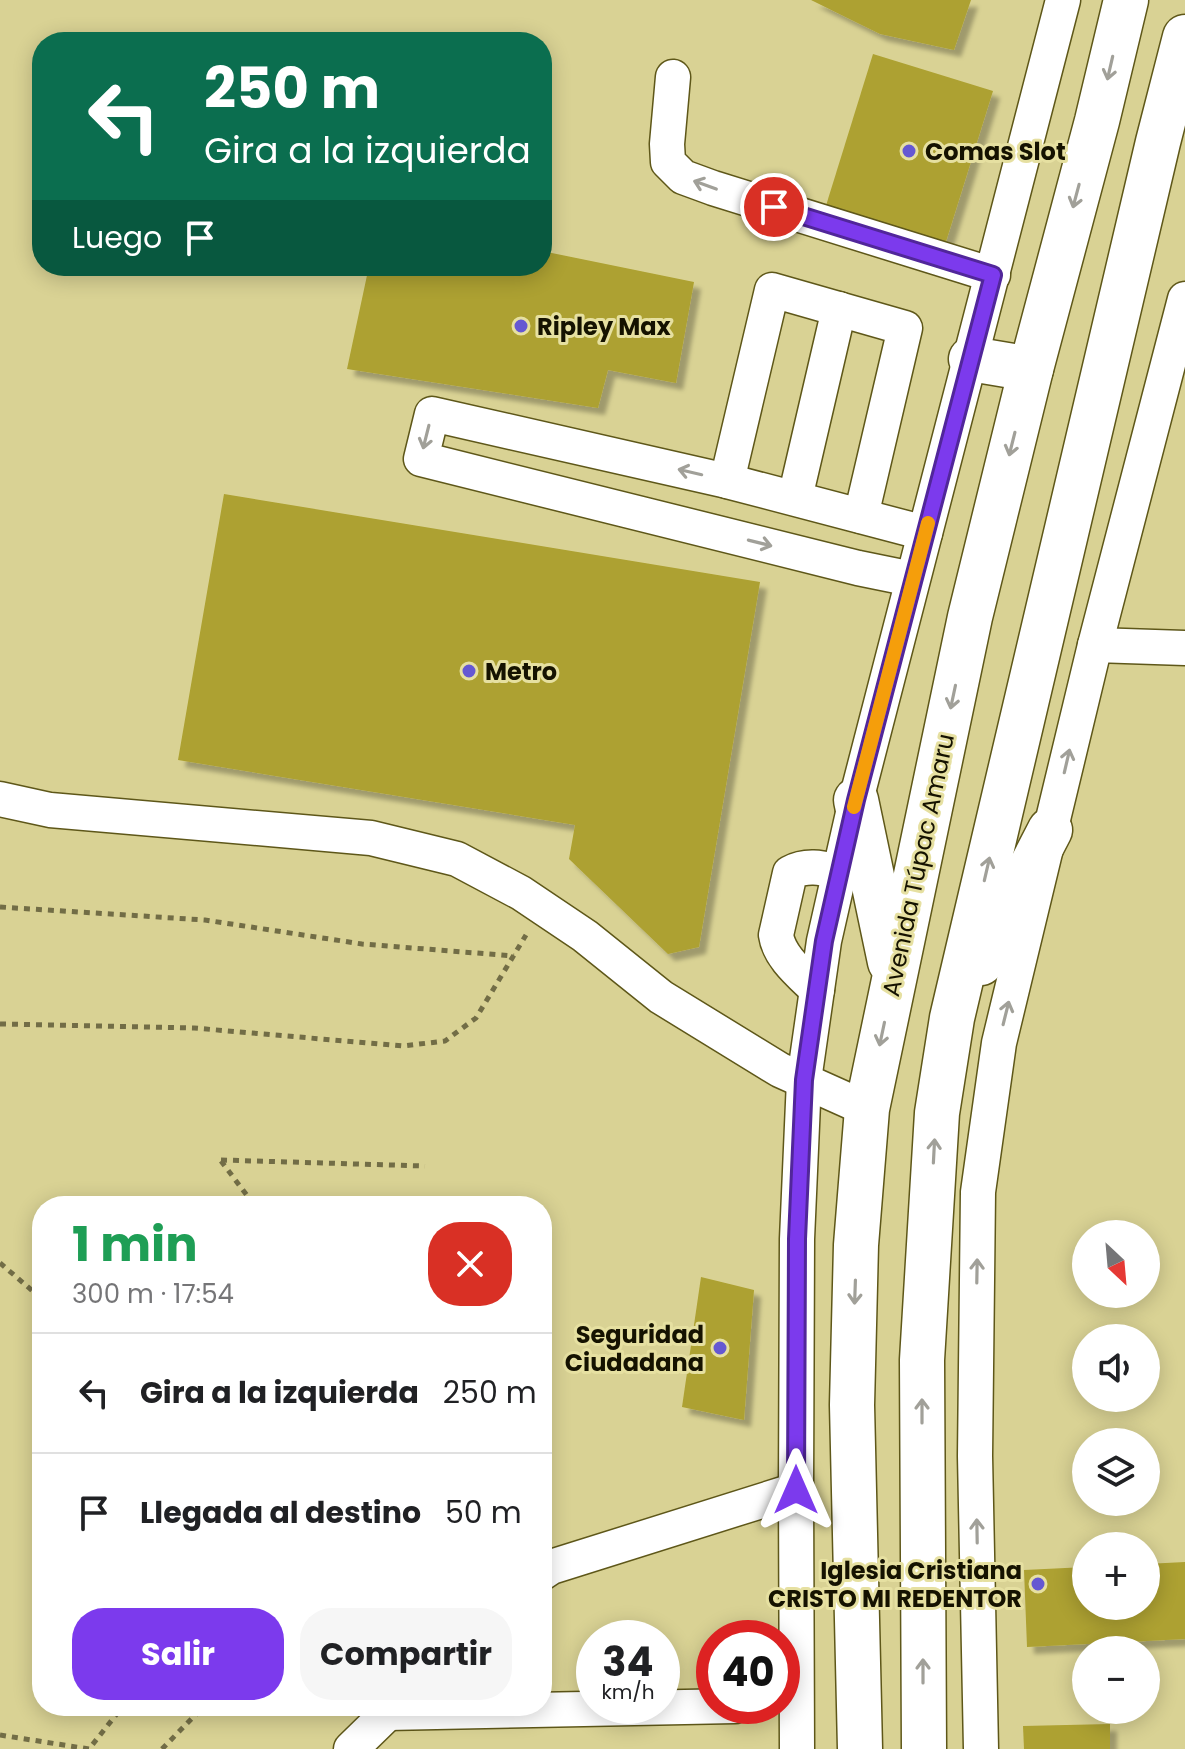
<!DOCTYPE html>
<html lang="es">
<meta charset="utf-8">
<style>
:root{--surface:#fff;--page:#f6f6f6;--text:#202124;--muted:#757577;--line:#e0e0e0;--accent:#7c3aed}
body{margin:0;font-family:Poppins,sans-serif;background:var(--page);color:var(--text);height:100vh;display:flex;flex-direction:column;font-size:30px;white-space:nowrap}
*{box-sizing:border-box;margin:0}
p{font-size:26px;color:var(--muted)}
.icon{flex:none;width:44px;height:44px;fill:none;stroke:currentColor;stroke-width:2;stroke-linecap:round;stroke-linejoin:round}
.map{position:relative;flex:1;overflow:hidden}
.drawer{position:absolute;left:32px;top:1196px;width:520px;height:520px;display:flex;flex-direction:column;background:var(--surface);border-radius:32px;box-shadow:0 4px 20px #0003}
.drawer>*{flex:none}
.banner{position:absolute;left:32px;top:32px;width:520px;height:244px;border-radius:32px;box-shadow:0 4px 20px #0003;background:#0b6e4f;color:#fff;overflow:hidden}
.needle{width:52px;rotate:154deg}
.buttons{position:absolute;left:1072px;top:1220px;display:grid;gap:16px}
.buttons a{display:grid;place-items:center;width:88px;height:88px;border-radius:50%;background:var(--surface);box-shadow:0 4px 20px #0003;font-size:40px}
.speed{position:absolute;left:576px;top:1620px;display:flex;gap:16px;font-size:40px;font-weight:700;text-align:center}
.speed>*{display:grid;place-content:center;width:104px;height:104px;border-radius:50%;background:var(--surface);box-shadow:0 4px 20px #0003;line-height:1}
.speed small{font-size:20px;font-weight:400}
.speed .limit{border:12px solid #d22;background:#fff;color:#111}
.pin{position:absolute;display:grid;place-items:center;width:68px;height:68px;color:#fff;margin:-34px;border:4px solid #fff;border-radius:50%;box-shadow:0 2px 8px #0007}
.me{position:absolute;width:88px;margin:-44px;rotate:0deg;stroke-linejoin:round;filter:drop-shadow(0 0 6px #0008)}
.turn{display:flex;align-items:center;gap:28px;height:168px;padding:0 40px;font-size:36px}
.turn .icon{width:104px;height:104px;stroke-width:2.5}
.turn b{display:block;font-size:56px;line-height:68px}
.then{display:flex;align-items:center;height:76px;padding:0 40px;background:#0003;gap:16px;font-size:30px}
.round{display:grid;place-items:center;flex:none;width:84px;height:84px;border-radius:32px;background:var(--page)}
.summary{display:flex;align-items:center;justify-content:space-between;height:136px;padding:0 40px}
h1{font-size:48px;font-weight:700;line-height:60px;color:#1e9e55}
.primary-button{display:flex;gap:16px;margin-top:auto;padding:16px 40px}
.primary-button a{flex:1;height:92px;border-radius:32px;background:var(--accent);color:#fff;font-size:32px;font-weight:700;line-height:92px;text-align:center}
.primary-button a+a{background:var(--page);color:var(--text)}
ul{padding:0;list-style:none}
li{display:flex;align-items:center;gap:24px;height:120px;padding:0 40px;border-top:2px solid var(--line)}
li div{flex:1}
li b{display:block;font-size:30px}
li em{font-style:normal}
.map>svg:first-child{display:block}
.building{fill:#ada131;filter:url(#shadow)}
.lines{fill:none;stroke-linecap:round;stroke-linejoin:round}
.minor-casing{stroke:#5e5719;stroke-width:37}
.highway-casing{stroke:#5e5719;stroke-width:47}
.path{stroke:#726d46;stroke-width:5;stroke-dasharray:6 6;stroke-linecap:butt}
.minor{stroke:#fff;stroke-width:34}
.highway{stroke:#fff;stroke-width:44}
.oneway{stroke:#a1a099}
.route-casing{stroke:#51269a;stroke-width:20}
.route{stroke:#7c3aed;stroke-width:14}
.slow{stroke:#f59e0b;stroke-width:14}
.poi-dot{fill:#6558d2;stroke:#e6e0a1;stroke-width:3}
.labels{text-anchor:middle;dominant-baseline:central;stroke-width:6;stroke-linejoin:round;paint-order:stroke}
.poi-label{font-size:24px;font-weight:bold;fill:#151200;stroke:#e6e0a1;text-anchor:start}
.street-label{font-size:24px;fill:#151200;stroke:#e6e0a1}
</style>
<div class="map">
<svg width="1185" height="1749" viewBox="0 0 1185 1749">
<defs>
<filter id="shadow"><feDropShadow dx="7" dy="7" stdDeviation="2" flood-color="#0004"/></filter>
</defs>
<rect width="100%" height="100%" fill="#d9d294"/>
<g class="building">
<polygon points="811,0 971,0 954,50 880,34"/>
<polygon points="873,54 993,91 944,248 824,212"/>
<polygon points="542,251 694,282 676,383 608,370 598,408 347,369 369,266 542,266"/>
<polygon points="224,494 760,582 699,947 668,954 569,859 575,825 178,760"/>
<polygon points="701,1277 754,1290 744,1420 682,1407"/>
<polygon points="1185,1562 1185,1639 1027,1647 1024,1570 1086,1567 1086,1606 1146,1606 1146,1564"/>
<polygon points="1110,1724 1110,1749 1024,1749 1023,1726"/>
</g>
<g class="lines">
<g class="minor-casing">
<g id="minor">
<polyline points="673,77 667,144 668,162 683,177 713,188 993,275"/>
<polyline points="727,481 772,290 905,328 861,516"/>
<polyline points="795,498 839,309"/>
<polyline points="912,579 858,568 421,459 432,414 727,481 925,533"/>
<polyline points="1095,645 1185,648"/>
<polyline points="0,799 50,810 371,838 457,859 521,893 585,936 661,997 780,1070 867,1109"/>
<path d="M817,990c-15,-15 -38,-33 -41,-55l14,-62c17,-9 32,-5 50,-1"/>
<polyline points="542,1573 551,1567 796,1490"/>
<polyline points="387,1713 735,1706"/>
<polyline points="351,1749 395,1706"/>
<polyline points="797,1749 796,1490 797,1239 804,1080 824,941 856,800 1063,0"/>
<polyline points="981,1749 975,1456 978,1192 999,1043 1095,645 1185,299"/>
</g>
</g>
<g class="highway-casing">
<g id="highway">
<polyline points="971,359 1031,369"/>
<polyline points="856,800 890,962"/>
<polyline points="981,963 1050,830"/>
<polyline points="860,1749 852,1405 856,1245 867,1109 970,617 1031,369 1097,121 1126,0"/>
<polyline points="924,1749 922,1360 937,1113 952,1018 1158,142 1185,37"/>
</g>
</g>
<g class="path">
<polyline points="0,907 205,920 362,944 514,956"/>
<polyline points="0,1024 194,1028 403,1046 445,1041 476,1018 526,935"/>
<polyline points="221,1160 425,1166"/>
<polyline points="221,1161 255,1206"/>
<polyline points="0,1263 42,1299"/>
<polyline points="0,1735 89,1749 123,1706"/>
<polyline points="162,1749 204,1706"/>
</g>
<use href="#minor" class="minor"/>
<use href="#highway" class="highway"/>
</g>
<defs><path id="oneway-shaft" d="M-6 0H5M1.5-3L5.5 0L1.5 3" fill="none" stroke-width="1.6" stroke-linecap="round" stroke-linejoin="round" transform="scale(2)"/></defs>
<g class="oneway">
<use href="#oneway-shaft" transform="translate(1110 68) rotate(103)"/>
<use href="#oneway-shaft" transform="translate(705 185) rotate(-160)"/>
<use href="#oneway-shaft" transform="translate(1076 196) rotate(105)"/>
<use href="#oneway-shaft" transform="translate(426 437) rotate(104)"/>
<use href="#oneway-shaft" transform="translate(1012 444) rotate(104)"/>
<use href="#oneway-shaft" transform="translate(690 472) rotate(-167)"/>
<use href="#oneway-shaft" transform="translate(760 543) rotate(14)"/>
<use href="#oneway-shaft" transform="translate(953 697) rotate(102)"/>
<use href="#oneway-shaft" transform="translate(1067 761) rotate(-77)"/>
<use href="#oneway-shaft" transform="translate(987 869) rotate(-77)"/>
<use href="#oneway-shaft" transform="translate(1006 1013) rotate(-76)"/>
<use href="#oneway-shaft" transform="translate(882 1034) rotate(102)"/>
<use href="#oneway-shaft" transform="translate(934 1151) rotate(-87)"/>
<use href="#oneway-shaft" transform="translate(977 1271) rotate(-89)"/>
<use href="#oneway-shaft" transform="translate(855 1292) rotate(92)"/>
<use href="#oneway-shaft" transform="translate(922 1411) rotate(-90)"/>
<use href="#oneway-shaft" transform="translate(977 1531) rotate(-91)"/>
<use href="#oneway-shaft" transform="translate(923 1671) rotate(-90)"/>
</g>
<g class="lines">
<g class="route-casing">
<polyline id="route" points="774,207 993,275 856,800 824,941 804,1080 797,1239 796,1490"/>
</g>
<use href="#route" class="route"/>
<polyline class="slow" points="854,807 928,523"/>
</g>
<g class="poi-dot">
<circle cx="909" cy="151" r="8"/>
<circle cx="521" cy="326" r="8"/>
<circle cx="469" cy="671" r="8"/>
<circle cx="720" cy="1348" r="8"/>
<circle cx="1038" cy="1584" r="8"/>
</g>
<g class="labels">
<g class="poi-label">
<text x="925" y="151">Comas Slot</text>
<text x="537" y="326">Ripley Max</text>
<text x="485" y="671">Metro</text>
<text x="704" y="1334" text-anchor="end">Seguridad<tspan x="704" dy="28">Ciudadana</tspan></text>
<text x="1022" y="1570" text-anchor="end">Iglesia Cristiana<tspan x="1022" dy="28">CRISTO MI REDENTOR</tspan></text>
</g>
<g class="street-label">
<text transform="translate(918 865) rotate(-78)">Avenida Túpac Amaru</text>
</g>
</g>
</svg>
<div class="buttons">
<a><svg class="needle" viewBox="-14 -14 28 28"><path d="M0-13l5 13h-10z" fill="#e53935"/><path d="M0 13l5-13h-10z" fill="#757577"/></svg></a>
<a><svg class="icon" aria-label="sound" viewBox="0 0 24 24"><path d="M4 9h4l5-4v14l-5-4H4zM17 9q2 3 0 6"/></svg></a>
<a><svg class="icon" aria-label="layers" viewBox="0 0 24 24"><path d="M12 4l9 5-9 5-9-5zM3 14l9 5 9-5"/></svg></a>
<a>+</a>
<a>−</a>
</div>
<div class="speed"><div>34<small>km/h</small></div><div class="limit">40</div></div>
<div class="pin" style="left:774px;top:207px;background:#d93025"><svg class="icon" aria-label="arrive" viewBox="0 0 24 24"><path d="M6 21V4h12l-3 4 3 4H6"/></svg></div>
<svg class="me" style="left:796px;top:1490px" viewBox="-20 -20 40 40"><path d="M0-17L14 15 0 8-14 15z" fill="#7c3aed" stroke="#fff" stroke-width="4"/></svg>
<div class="banner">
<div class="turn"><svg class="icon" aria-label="left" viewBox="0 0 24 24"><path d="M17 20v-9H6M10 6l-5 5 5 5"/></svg><div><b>250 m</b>Gira a la izquierda</div></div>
<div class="then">Luego<svg class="icon" aria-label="arrive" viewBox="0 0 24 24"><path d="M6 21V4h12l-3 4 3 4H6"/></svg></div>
</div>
<section class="drawer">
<div class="summary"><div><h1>1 min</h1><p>300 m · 17:54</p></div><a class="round" style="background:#d93025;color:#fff"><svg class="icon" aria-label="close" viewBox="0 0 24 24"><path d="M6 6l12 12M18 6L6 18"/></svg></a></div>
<ul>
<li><svg class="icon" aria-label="left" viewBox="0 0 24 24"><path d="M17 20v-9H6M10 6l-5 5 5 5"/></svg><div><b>Gira a la izquierda</b></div><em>250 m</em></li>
<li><svg class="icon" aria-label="arrive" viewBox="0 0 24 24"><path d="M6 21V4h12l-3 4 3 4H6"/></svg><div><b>Llegada al destino</b></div><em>50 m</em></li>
</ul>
<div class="primary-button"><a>Salir</a><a>Compartir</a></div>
</section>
</div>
